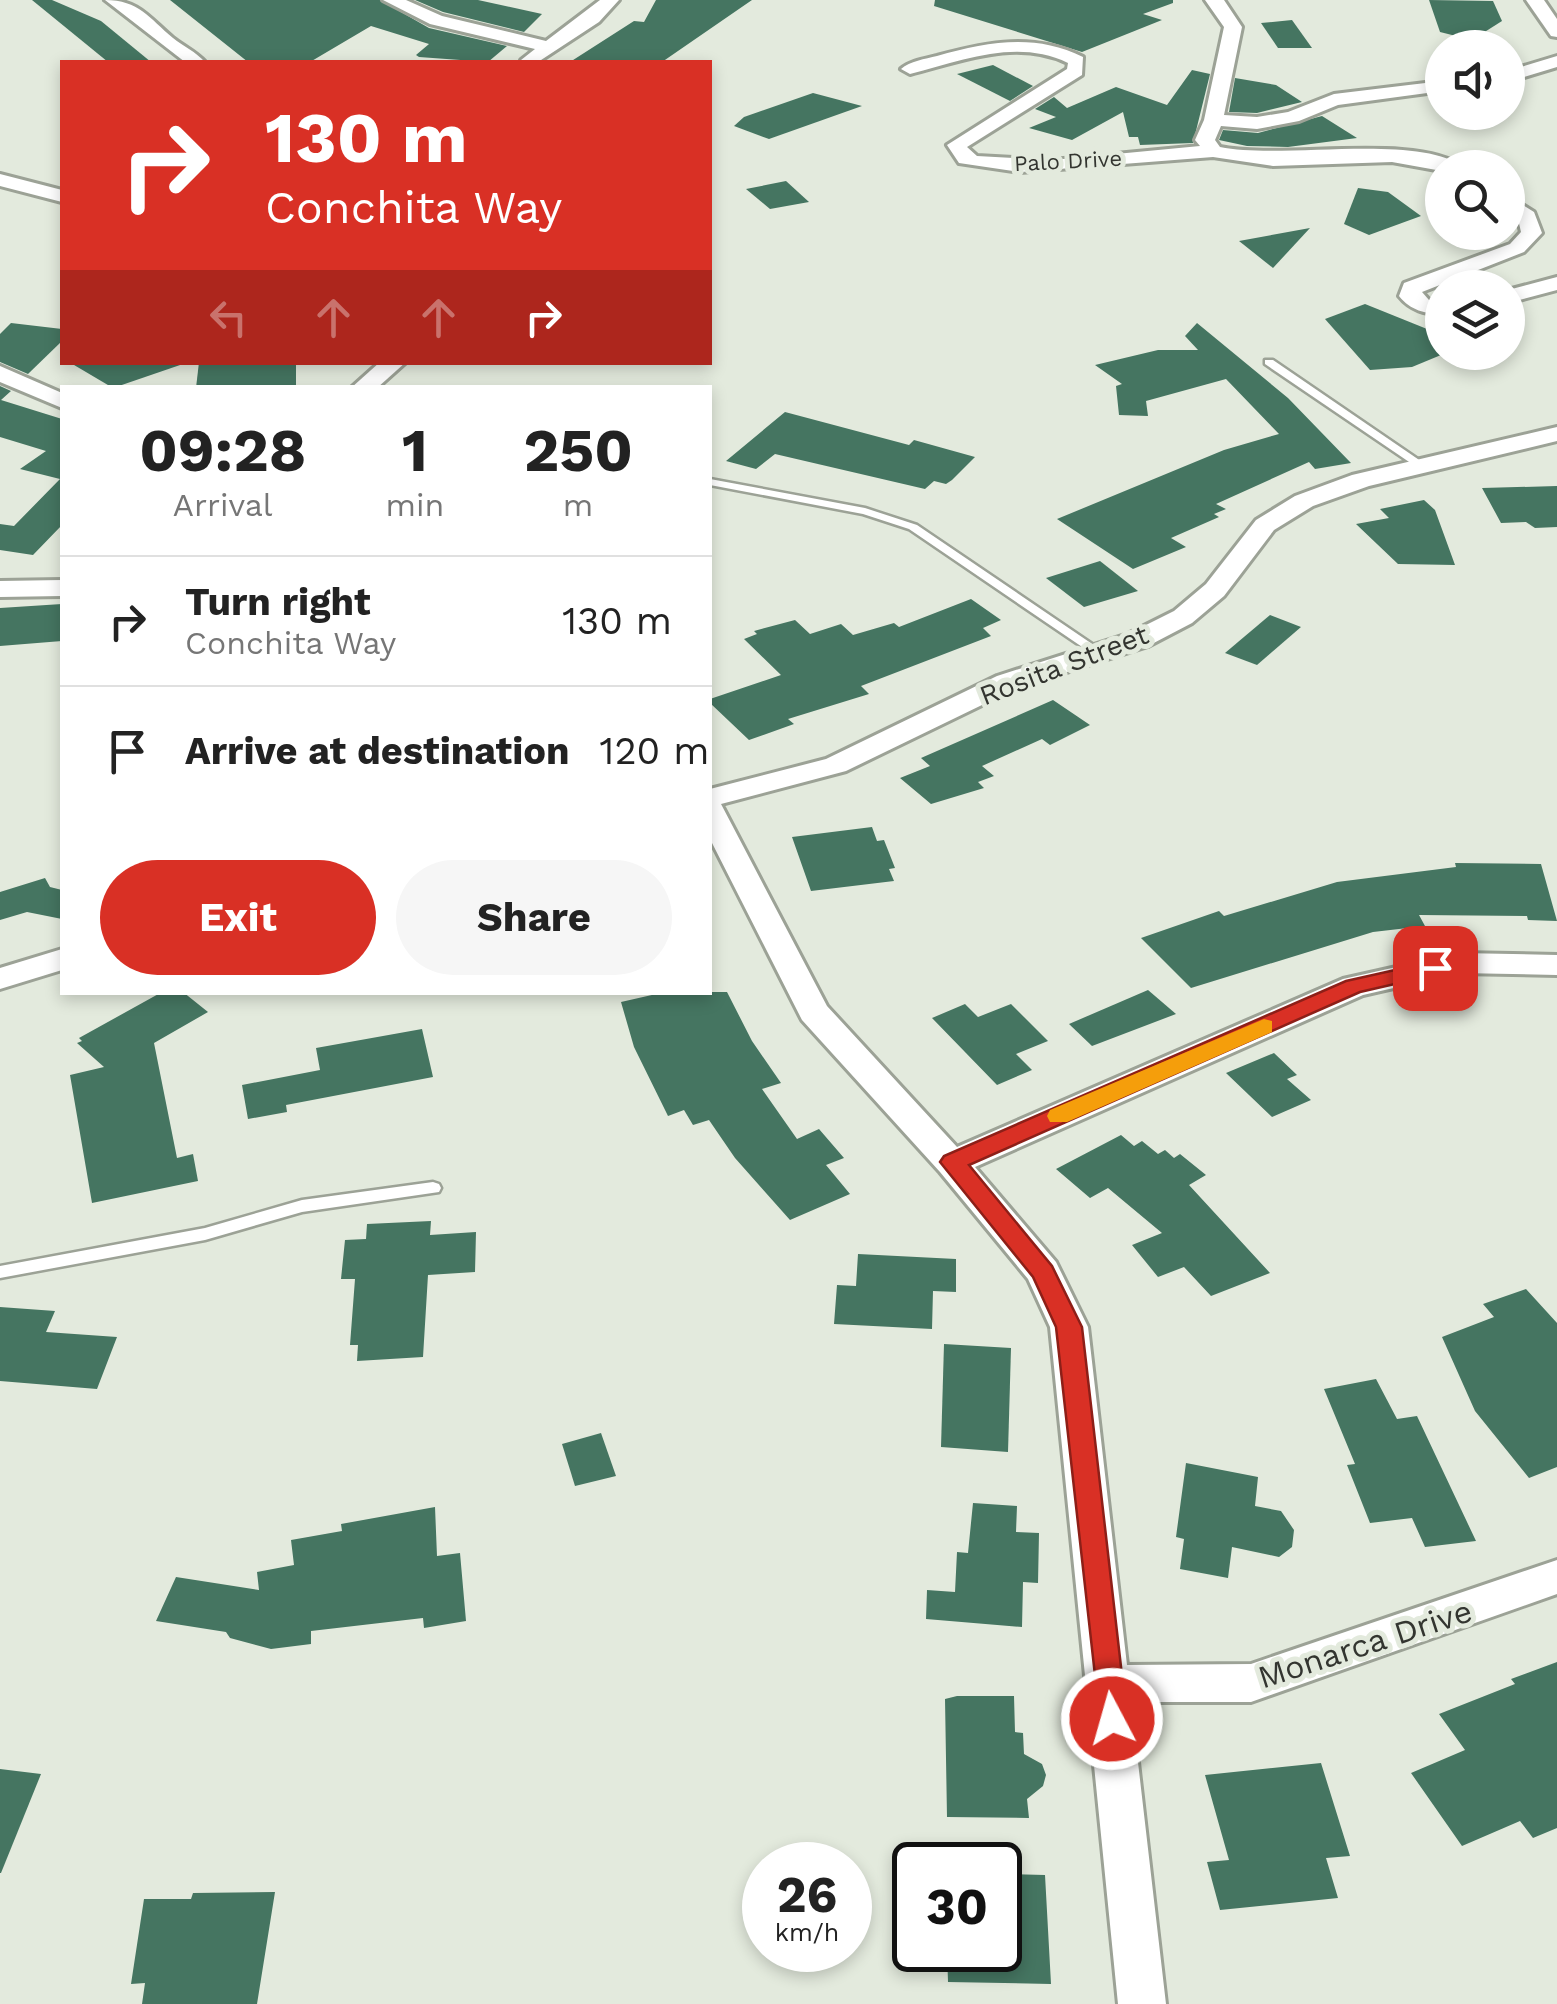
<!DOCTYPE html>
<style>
:root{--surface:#fff;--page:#f6f6f6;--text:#222;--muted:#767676;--line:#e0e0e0;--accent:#d93025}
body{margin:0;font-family:"Work Sans",sans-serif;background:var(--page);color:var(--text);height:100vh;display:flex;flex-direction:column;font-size:38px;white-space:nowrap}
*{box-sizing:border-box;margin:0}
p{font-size:32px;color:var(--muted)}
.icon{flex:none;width:55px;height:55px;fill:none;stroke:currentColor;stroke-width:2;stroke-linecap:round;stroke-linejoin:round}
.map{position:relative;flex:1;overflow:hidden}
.side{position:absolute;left:60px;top:385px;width:652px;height:610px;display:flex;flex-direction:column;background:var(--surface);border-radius:0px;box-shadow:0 5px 15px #0003}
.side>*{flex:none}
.banner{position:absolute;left:60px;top:60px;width:652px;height:305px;border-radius:0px;box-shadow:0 5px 15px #0003;background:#d93025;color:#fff;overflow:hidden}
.controls{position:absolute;left:1425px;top:30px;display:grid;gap:20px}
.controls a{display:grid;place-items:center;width:100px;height:100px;border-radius:50%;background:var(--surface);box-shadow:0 5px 15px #0003;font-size:50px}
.speed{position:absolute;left:742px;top:1842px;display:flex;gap:20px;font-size:50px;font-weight:700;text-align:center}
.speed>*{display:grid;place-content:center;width:130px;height:130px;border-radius:50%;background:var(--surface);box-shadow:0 5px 15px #0003;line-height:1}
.speed small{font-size:25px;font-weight:400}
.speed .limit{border:5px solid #111;border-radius:15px;background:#fff;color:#111}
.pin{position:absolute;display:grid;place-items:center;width:85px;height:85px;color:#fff;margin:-42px;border-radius:20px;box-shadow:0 5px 15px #0006}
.me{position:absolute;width:110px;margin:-55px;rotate:354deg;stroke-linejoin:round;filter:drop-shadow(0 0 8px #0008)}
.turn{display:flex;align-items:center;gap:35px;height:210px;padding:0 40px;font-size:45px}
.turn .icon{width:130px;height:130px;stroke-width:2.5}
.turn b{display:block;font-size:70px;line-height:85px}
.lanes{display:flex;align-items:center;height:95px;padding:0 40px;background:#0003;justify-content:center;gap:50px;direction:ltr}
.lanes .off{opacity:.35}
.eta{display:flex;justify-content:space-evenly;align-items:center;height:170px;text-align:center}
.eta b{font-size:60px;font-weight:700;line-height:70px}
.button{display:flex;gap:20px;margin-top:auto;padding:20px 40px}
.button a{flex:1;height:115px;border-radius:60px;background:var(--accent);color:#fff;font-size:40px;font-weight:700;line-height:115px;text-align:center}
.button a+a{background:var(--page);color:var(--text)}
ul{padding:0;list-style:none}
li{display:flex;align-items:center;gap:30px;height:130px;padding:0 40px;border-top:2px solid var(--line)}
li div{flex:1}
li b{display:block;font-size:38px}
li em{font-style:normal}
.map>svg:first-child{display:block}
.building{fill:#457561}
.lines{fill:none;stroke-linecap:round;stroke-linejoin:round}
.lane-casing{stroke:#9ca296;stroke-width:5}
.street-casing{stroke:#9ca296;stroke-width:6}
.lane{fill:#fff;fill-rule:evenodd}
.street{fill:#fff;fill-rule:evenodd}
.route{fill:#d93025;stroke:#8d1f18;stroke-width:2.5}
.slow{fill:#f59e0b}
.labels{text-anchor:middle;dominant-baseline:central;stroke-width:10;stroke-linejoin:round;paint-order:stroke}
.far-street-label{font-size:22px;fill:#333530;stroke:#e3eadd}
.street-label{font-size:28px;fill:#333530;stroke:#e3eadd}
.near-street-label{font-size:32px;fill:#333530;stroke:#e3eadd}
</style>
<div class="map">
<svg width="1557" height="2004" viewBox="0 0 1557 2004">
<rect width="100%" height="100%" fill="#e3eadd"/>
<g class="building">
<polygon points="32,0 52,0 101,21 151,62 108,62"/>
<polygon points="170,0 380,0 429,28 507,46 488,62 419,57 416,55 429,44 371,26 310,62 248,62"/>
<polygon points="415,0 478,0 542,14 524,32 443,12"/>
<polygon points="656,0 752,0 662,62 570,62 634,21 644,22"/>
<polygon points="935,0 1173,0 1173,3 1143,14 1162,20 1082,52 934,6"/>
<polygon points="1429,0 1493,1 1502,21 1472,40 1440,32"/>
<polygon points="1292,20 1312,48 1278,48 1261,23"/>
<polygon points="993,65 1033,86 1010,101 957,74"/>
<polygon points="1192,70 1210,74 1193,143 1140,145 1138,137 1129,137 1123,112 1072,140 1029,128 1056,117 1035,109 1054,97 1067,108 1116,87 1167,105"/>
<polygon points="1235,78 1276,85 1302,102 1257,113 1229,112"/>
<polygon points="813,93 862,106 769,139 734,126 744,117"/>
<polygon points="1322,116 1357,138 1288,147 1247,146 1219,140 1223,130 1258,133"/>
<polygon points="786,181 809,202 770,209 746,189"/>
<polygon points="1358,188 1388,192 1421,216 1369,235 1344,224"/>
<polygon points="1310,228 1273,268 1239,241"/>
<polygon points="1365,304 1432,331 1441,355 1412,367 1370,370 1325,319"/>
<polygon points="11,323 62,329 62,341 28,374 0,362 0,334"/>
<polygon points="1197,323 1288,398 1351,463 1315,469 1309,462 1216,504 1226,509 1214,514 1219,517 1171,538 1186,547 1133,569 1057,519 1224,450 1279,434 1226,379 1146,401 1148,416 1119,415 1116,386 1122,384 1095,365 1158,350 1198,350 1185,336"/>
<polygon points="69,362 182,362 183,364 113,388"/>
<polygon points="199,362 296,362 296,388 196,388"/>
<polygon points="0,386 11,391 1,400 62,419 62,525 33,555 0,550 0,524 14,526 60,479 20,469 46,451 0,437"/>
<polygon points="785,412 909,445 914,440 975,457 952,480 946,484 934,481 925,489 775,454 756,469 726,461"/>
<polygon points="1557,486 1557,527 1535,528 1526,522 1501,523 1482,488"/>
<polygon points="1424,500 1435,510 1455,565 1398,564 1356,524 1389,518 1380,509"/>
<polygon points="1100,561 1138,591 1084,607 1046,578"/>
<polygon points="971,599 1001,620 983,628 991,636 861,686 869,694 788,719 794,724 749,740 710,703 710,699 781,675 744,639 757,634 754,631 795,620 810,634 841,624 853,635 894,623 899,627"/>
<polygon points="62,604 62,641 0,646 0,608"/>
<polygon points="1270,615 1301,627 1257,665 1225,653"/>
<polygon points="1053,700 1090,725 1050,745 1042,739 982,766 994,776 978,782 984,788 931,804 900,778 930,766 921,758"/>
<polygon points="872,827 877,841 884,840 895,868 889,869 894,881 811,891 792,837"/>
<polygon points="1455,863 1541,864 1557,921 1528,920 1527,916 1419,915 1425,926 1373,932 1191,988 1141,938 1219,911 1224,916 1337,882 1456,867"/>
<polygon points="45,878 50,887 62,890 62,919 27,912 0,920 0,892"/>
<polygon points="1148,990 1176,1014 1092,1046 1069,1024"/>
<polygon points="162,992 183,992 208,1012 154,1043 177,1158 193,1154 198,1181 92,1203 70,1075 104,1067 77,1043 82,1041 79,1038"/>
<polygon points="665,992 727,992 752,1041 781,1083 762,1089 797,1139 819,1129 844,1158 826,1165 850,1194 790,1220 735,1158 709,1120 693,1125 684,1110 668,1116 634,1047 621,1002"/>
<polygon points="965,1004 978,1017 1011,1004 1048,1041 1016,1054 1032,1070 997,1085 932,1018"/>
<polygon points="422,1029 433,1077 286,1105 287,1112 248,1119 242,1085 320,1070 316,1048"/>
<polygon points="1274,1053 1297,1075 1287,1079 1311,1100 1272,1117 1226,1073"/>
<polygon points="1121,1135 1134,1146 1142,1141 1158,1154 1165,1150 1174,1158 1180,1154 1206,1175 1189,1185 1270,1273 1211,1296 1184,1267 1158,1277 1132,1245 1162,1233 1108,1188 1090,1198 1056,1169"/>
<polygon points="431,1221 430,1235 476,1232 475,1272 428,1275 423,1357 357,1361 358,1345 350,1345 355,1279 341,1279 345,1240 366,1239 367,1224"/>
<polygon points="858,1254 956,1259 956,1292 933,1291 932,1329 834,1324 837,1285 856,1286"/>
<polygon points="1526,1289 1557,1323 1557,1467 1529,1478 1475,1411 1442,1337 1494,1317 1483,1304"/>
<polygon points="0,1307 55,1311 46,1332 117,1337 97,1389 0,1381"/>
<polygon points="944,1344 1011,1348 1008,1452 941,1447"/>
<polygon points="1376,1379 1397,1419 1417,1416 1476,1541 1425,1547 1412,1518 1370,1523 1347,1465 1355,1464 1324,1389"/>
<polygon points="601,1433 616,1476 575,1486 562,1444"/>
<polygon points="1186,1463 1258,1477 1255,1506 1281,1511 1294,1530 1292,1547 1279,1557 1232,1547 1228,1578 1180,1569 1184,1539 1176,1537"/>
<polygon points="973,1503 1017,1506 1016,1532 1039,1533 1038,1583 1023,1582 1022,1627 926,1619 927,1590 955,1592 957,1552 968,1553"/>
<polygon points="435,1507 437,1556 460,1553 466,1621 424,1628 423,1618 311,1631 311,1644 271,1649 230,1638 226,1632 156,1621 176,1577 259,1590 257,1572 294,1565 291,1540 342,1531 341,1524"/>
<polygon points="1557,1662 1557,1828 1533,1838 1520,1821 1462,1846 1411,1773 1465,1750 1439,1714 1515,1684 1511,1679"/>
<polygon points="957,1696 1014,1696 1015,1732 1023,1733 1024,1754 1042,1764 1046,1775 1043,1786 1027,1799 1029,1818 947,1817 945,1699"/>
<polygon points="1321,1763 1350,1856 1326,1858 1338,1898 1220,1910 1207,1862 1229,1860 1205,1775"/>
<polygon points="0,1769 41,1774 1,1873 0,1873"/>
<polygon points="1000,1874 1045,1875 1051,1984 948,1982 947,1950 1000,1950"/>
<polygon points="275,1892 257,2004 142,2004 145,1983 131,1984 144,1899 191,1899 193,1893"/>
</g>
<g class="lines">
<g class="lane-casing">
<g id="lane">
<polygon points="1265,360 1273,360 1428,466 1422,469 1418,468 1265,364"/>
<polygon points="710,479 865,508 917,525 1104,652 1098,656 1094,655 909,529 863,514 710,485"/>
<polygon points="433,1182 439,1184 441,1188 439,1192 302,1212 205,1240 0,1278 0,1266 205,1228 302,1200"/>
</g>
</g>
<g class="street-casing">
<g id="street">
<path d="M105,0c34,0 44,18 68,38 10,8 23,14 32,24h-20z"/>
<polygon points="383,0 406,0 442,16 546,41 600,0 619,0 599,22 538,62 521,60 535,49 430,24"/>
<path d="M1205,0h19l18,27 -18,88 33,2 31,-5 46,-18 108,-13v10l-104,14 -39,16 -42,8 -36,-3 -6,14 5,7c62,13 200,-15 244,21l-22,3 -50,-9 -119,4 -60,-9 -193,15 -61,-9 -12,-18 120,-76 1,-6c-52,-25 -106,-2 -158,11l-9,-5c9,-8 24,-10 36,-13 51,-14 97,-23 146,1l-1,18 -115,72 10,9 76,4 147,-14 -5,-6 9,-20 20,-93z"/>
<polygon points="1526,0 1544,0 1557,19 1557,37 1551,36"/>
<polygon points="1557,56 1557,67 1508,82 1508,71"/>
<polygon points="0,174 62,190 62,202 0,186"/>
<path d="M1508,196l26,16 8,21 -18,19 -102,40 7,8 13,3v12c-17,-2 -31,-4 -43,-19l5,-13 106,-39 11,-12 -3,-13 -10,-8z"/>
<polygon points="1557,277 1557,290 1508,303 1508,290"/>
<polygon points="380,362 406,362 377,388 351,388"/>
<polygon points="0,366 62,393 62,408 0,382"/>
<polygon points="1557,427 1557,441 1369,486 1313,506 1274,530 1224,596 1192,623 1148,646 1017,688 846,771 721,804 827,1006 957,1147 1343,979 1459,953 1557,955 1557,975 1459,973 1363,995 975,1167 1056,1262 1088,1327 1127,1665 1251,1664 1557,1560 1557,1594 1251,1702 1131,1702 1166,2004 1118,2004 1050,1327 1028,1279 940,1172 802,1020 710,839 710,789 826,759 997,676 1128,634 1174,611 1206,584 1256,520 1295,496 1352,475"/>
<polygon points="62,580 62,596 0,597 0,581"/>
<polygon points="62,949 62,970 0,989 0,968"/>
</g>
</g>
<use href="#lane" class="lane"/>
<use href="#street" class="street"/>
</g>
<polygon class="route" points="1435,961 1446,968 1443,973 1360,992 969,1165 1052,1266 1082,1327 1127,1719 1122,1729 1112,1733 1101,1729 1056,1327 1033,1277 940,1162 944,1156 1346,981"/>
<polygon class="slow" points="1264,1019 1272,1021 1272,1032 1067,1122 1050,1122 1047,1116 1050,1110"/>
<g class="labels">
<g class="far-street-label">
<text transform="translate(1068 161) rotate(-3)">Palo Drive</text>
</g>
<g class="street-label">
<text transform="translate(1064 665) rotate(-21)">Rosita Street</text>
</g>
<g class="near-street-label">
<text transform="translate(1365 1644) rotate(-18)">Monarca Drive</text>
</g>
</g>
</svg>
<div class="controls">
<a><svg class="icon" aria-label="sound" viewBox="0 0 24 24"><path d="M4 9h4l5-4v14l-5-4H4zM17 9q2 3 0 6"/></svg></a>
<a><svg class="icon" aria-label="search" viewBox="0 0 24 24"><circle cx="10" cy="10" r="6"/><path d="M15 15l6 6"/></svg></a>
<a><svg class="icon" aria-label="layers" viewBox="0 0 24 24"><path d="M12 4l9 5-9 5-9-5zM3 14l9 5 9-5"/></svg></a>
</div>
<div class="speed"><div>26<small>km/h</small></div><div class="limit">30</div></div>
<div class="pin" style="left:1435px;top:968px;background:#d93025"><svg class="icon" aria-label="arrive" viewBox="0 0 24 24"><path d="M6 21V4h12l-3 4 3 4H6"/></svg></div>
<svg class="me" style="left:1112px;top:1719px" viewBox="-20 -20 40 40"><circle r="17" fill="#d93025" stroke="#fff" stroke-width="3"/><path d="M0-11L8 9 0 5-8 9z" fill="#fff"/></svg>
<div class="banner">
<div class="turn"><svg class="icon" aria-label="right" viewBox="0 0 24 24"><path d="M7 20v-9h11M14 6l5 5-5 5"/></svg><div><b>130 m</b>Conchita Way</div></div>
<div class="lanes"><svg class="icon off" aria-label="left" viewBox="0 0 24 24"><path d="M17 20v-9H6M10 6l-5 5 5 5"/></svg><svg class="icon off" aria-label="ahead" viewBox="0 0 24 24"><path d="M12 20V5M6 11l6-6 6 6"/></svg><svg class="icon off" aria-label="ahead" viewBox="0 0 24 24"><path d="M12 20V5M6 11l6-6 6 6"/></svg><svg class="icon" aria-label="right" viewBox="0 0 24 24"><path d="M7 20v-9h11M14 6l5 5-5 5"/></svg></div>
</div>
<section class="side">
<div class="eta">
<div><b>09:28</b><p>Arrival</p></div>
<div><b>1</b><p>min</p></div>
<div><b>250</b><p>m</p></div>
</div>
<ul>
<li><svg class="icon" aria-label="right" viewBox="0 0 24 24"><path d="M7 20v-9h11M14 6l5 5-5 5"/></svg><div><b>Turn right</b><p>Conchita Way</p></div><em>130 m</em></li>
<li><svg class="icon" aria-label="arrive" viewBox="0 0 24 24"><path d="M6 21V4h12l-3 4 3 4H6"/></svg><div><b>Arrive at destination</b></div><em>120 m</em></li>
</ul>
<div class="button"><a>Exit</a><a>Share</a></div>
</section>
</div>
